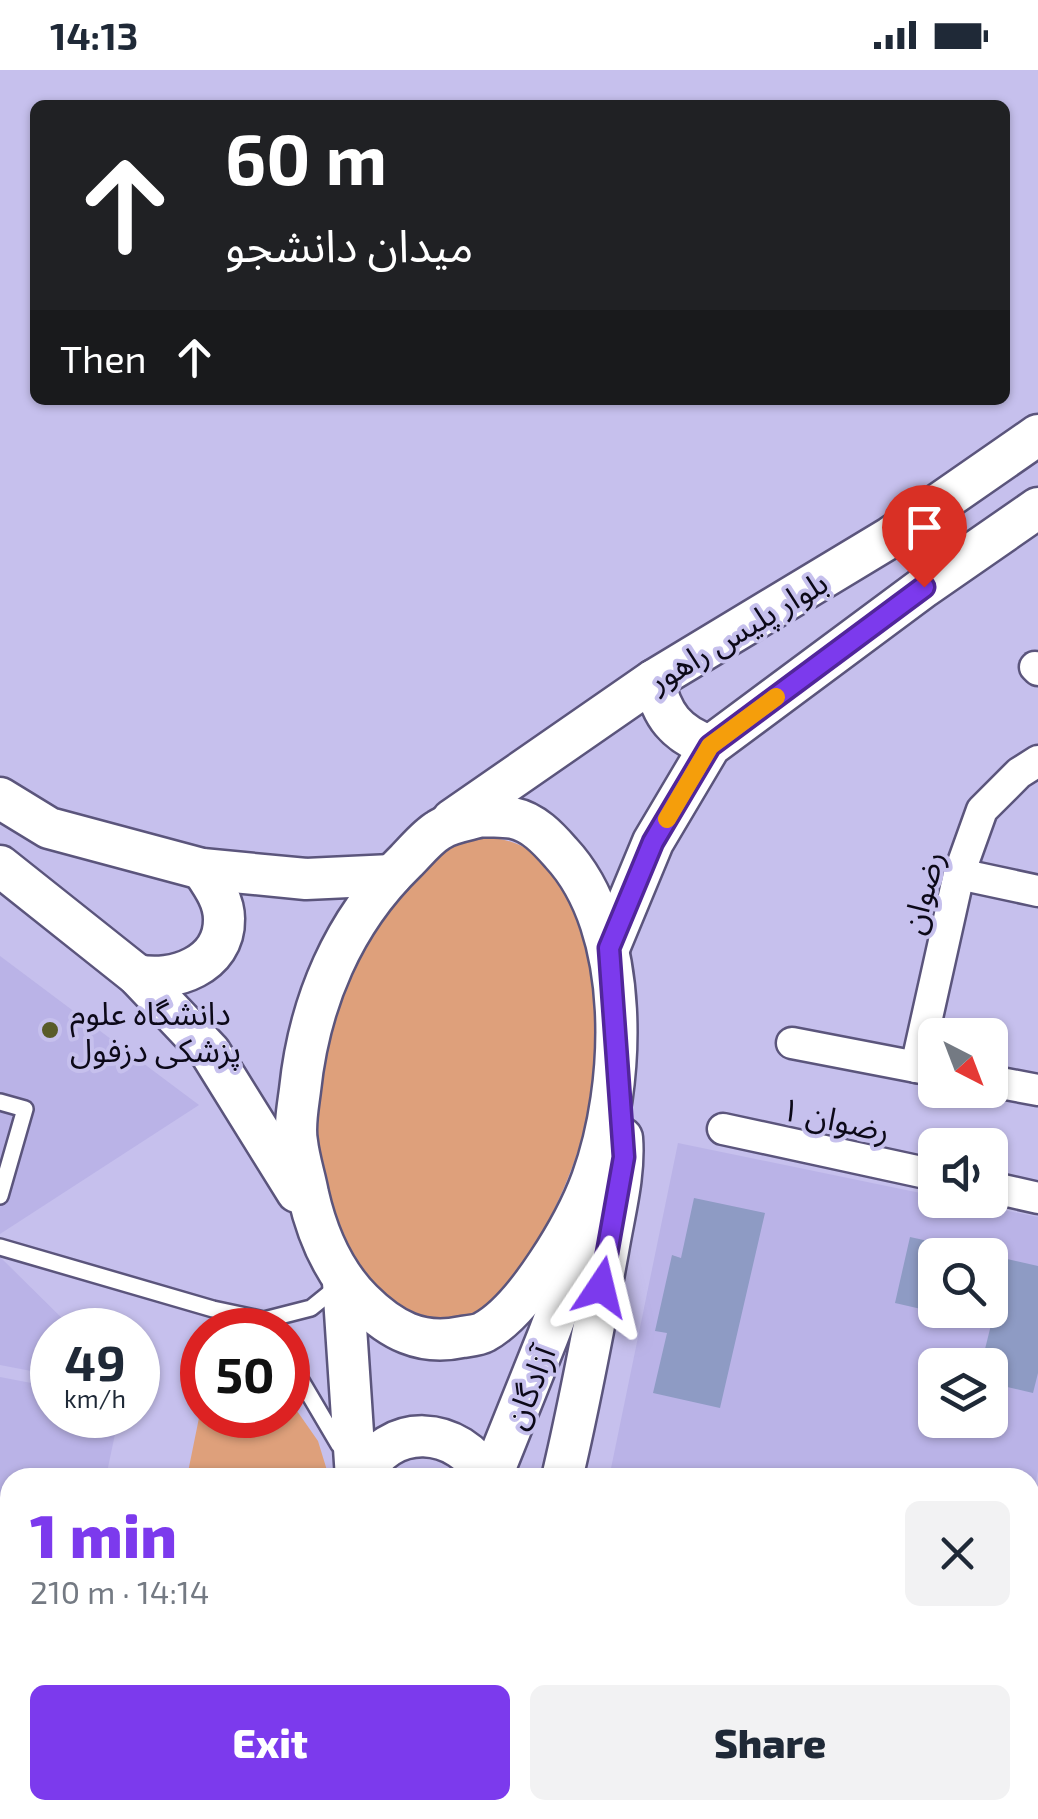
<!DOCTYPE html>
<meta charset="utf-8">
<style>
:root{--surface:#fff;--page:#f2f2f3;--text:#1f2937;--muted:#747a83;--accent:#7c3aed}
body{margin:0;font-family:"Exo 2","Noto Sans Arabic",sans-serif;background:var(--page);color:var(--text);height:100vh;display:flex;flex-direction:column;font-size:38px;white-space:nowrap}
*{box-sizing:border-box;margin:0}
p{font-size:32px;color:var(--muted)}
.icon{flex:none;width:55px;height:55px;fill:none;stroke:currentColor;stroke-width:2;stroke-linecap:round;stroke-linejoin:round}
.map{position:relative;flex:1;overflow:hidden}
.details{position:absolute;left:0px;top:1398px;width:1040px;height:352px;display:flex;flex-direction:column;background:var(--surface);border-radius:30px 30px 0 0;box-shadow:0 2px 8px #0004}
.details>*{flex:none}
.banner{position:absolute;left:30px;top:30px;width:980px;height:305px;border-radius:15px;box-shadow:0 2px 8px #0004;background:#202124;color:#fff;overflow:hidden}
.needle{width:65px;rotate:138deg}
.controls{position:absolute;left:918px;top:948px;display:grid;gap:20px}
.controls a{display:grid;place-items:center;width:90px;height:90px;border-radius:15px;background:var(--surface);box-shadow:0 2px 8px #0004;font-size:50px}
.speed{position:absolute;left:30px;top:1238px;display:flex;gap:20px;font-size:50px;font-weight:700;text-align:center}
.speed>*{display:grid;place-content:center;width:130px;height:130px;border-radius:50%;background:var(--surface);box-shadow:0 2px 8px #0004;line-height:1}
.speed small{font-size:25px;font-weight:400}
.speed .limit{border:15px solid #d22;background:#fff;color:#111}
.pin{position:absolute;display:grid;place-items:center;width:85px;height:85px;color:#fff;margin:-102px -42px;border-radius:50% 50% 50% 0;rotate:-45deg;box-shadow:0 0 10px #0007}
.pin .icon{rotate:45deg}
.me{position:absolute;width:110px;margin:-55px;rotate:10deg;stroke-linejoin:round;filter:drop-shadow(0 0 8px #0008)}
.turn{display:flex;align-items:center;gap:35px;height:210px;padding:0 30px;font-size:45px}
.turn .icon{width:130px;height:130px;stroke-width:2.5}
.turn b{display:block;font-size:70px;line-height:85px}
.then{display:flex;align-items:center;height:95px;padding:0 30px;background:#0003;gap:20px;font-size:38px}
.round{display:grid;place-items:center;flex:none;width:105px;height:105px;border-radius:15px;background:var(--page)}
.head{display:flex;align-items:center;justify-content:space-between;height:170px;padding:0 30px}
h1{font-size:60px;font-weight:800;line-height:75px;color:var(--accent)}
.action{display:flex;gap:20px;margin-top:auto;padding:20px 30px}
.action a{flex:1;height:115px;border-radius:15px;background:var(--accent);color:#fff;font-size:40px;font-weight:800;line-height:115px;text-align:center}
.action a+a{background:var(--page);color:var(--text)}
.status{display:flex;justify-content:space-between;align-items:center;height:70px;padding:0 50px;background:var(--surface);direction:ltr}
.status svg{height:28px;fill:currentColor}
.map>svg:first-child{display:block}
.built{fill:#bab3e7;fill-rule:evenodd}
.green{fill:#dea07b}
.building{fill:#8e9bc4}
.lines{fill:none;stroke-linecap:round;stroke-linejoin:round}
.service-casing{stroke:#5b557c;stroke-width:20}
.minor-casing{stroke:#5b557c;stroke-width:35}
.secondary-casing{stroke:#5b557c;stroke-width:45}
.path{stroke:#605c79;stroke-width:5;stroke-dasharray:5 5;stroke-linecap:butt}
.service{stroke:#fff;stroke-width:15}
.minor{stroke:#fff;stroke-width:30}
.secondary{stroke:#fff;stroke-width:40}
.route-casing{stroke:#51269a;stroke-width:25}
.route{stroke:#7c3aed;stroke-width:18}
.slow{stroke:#f59e0b;stroke-width:18}
.poi-dot{fill:#595b29;stroke:#c6c0ed;stroke-width:4}
.labels{text-anchor:middle;dominant-baseline:central;stroke-width:8;stroke-linejoin:round;paint-order:stroke}
.street-label{font-size:32px;fill:#0c0918;stroke:#c6c0ed}
.poi-label{font-size:32px;fill:#0c0918;stroke:#c6c0ed;text-anchor:start}
</style>
<div class="status"><b>14:13</b><svg viewBox="0 0 49 12"><path d="M0 12V9h3v3zM5 12V6h3v6zM10 12V3h3v9zM15 12V0h3v12zM26 1h20v11H26zM47 4h2v5h-2z"/></svg></div>
<div class="map">
<svg width="1038" height="1749" viewBox="0 0 1038 1749">
<rect width="100%" height="100%" fill="#c6c0ed"/>
<g class="built">
<polygon points="0,886 199,1035 0,1164"/>
<path d="M678,1073l257,53v4h20l83,17v254l-8,38v-31h-421zM935,1185h55v55h-55zM935,1295h55v55h-55z"/>
<polygon points="0,1187 74,1260 52,1260 52,1305 0,1295"/>
<polygon points="0,1307 52,1317 52,1345 119,1345 106,1407 10,1408 10,1740 36,1740 34,1749 0,1749"/>
</g>
<g class="green">
<path d="M485,767c40,3 56,19 77,52 41,64 38,155 25,228 -9,51 -64,178 -116,197 -37,14 -68,-2 -95,-28 -27,-27 -40,-63 -48,-100 -4,-15 -8,-30 -10,-44 -2,-15 1,-31 3,-46 7,-84 39,-162 101,-221 8,-9 17,-20 27,-27 10,-6 25,-8 36,-11z"/>
<polygon points="288,1328 318,1371 329,1407 187,1407 202,1333 202,1345 288,1345"/>
<polygon points="114,1740 271,1740 269,1749 112,1749"/>
<polygon points="406,1740 649,1740 646,1749 404,1749"/>
</g>
<g class="building">
<polygon points="694,1128 765,1143 720,1338 653,1323 667,1263 655,1261 672,1185 681,1188"/>
<polygon points="910,1167 983,1183 935,1185 935,1240 990,1240 990,1185 1038,1196 1038,1303 1033,1323 990,1313 990,1295 981,1295 991,1255 895,1233"/>
</g>
<g class="lines">
<g class="service-casing">
<g id="service">
<polyline points="0,1032 25,1039 0,1126"/>
<polyline points="0,1177 213,1239 264,1250 311,1238 337,1217"/>
<polyline points="220,1244 243,1260"/>
<polyline points="288,1295 296,1302 339,1375"/>
</g>
</g>
<g class="minor-casing">
<g id="minor">
<polyline points="1035,597 1038,600"/>
<polyline points="959,804 1038,821"/>
<polyline points="792,973 932,1000"/>
<polyline points="916,997 959,804 982,740 1019,703 1038,691"/>
<polyline points="990,1011 1038,1020"/>
<polyline points="723,1059 935,1105"/>
<polyline points="990,1117 1038,1128"/>
<polyline points="1030,1541 1038,1509"/>
</g>
</g>
<g class="secondary-casing">
<g id="secondary">
<path d="M654,610c7,35 22,54 56,66"/>
<polyline points="0,728 49,758 202,799 306,809 392,805"/>
<path d="M482,746c10,1 21,0 31,2 20,4 35,20 48,35 71,76 65,233 31,326 -16,44 -66,130 -108,153 -5,3 -15,4 -22,5 -41,9 -71,-7 -100,-36 -29,-29 -45,-67 -54,-107 -3,-17 -9,-34 -11,-52 -3,-16 1,-36 3,-52 9,-87 43,-168 106,-229 10,-10 21,-24 33,-31 12,-8 30,-10 43,-14z"/>
<polyline points="452,750 654,610 891,467 1038,365"/>
<polyline points="0,796 137,905 210,982 297,1122"/>
<polyline points="609,878 653,772 710,676 924,517 1038,438"/>
<path d="M137,905c36,8 88,-10 87,-56 0,-19 -12,-35 -22,-50"/>
<polyline points="343,1212 356,1408"/>
<path d="M361,1408c27,-58 98,-53 127,0"/>
<polyline points="491,1408 548,1266 580,1181 584,1159"/>
<path d="M562,1408c18,-75 32,-151 46,-227 6,-37 17,-76 14,-113"/>
<polyline points="1030,1701 1038,1703"/>
<polyline points="914,1740 957,1749"/>
<polyline points="298,1749 300,1740"/>
<polyline points="386,1749 388,1740"/>
</g>
</g>
<g class="path">
<polyline points="258,1408 258,1407"/>
<polyline points="572,1740 574,1749"/>
<polyline points="186,1749 188,1740"/>
<polyline points="434,1749 436,1740"/>
</g>
<use href="#service" class="service"/>
<use href="#minor" class="minor"/>
<use href="#secondary" class="secondary"/>
</g>
<g class="lines">
<g class="route-casing">
<polyline id="route" points="601,1217 624,1087 609,878 653,772 710,676 924,517"/>
</g>
<use href="#route" class="route"/>
<polyline class="slow" points="667,749 710,676 776,627"/>
</g>
<circle class="poi-dot" cx="50" cy="960" r="10"/>
<g class="labels">
<g class="street-label">
<text transform="translate(737 560) rotate(-31)">بلوار پلیس راهور</text>
<text transform="translate(921 822) rotate(-75)">رضوان</text>
<text transform="translate(836 1048) rotate(12)">رضوان ۱</text>
<text transform="translate(528 1317) rotate(-68)">آزادگان</text>
</g>
<g class="poi-label">
<text x="70" y="942">دانشگاه علوم<tspan x="70" dy="37">پزشکی دزفول</tspan></text>
</g>
</g>
</svg>
<div class="controls">
<a><svg class="needle" viewBox="-14 -14 28 28"><path d="M0-13l5 13h-10z" fill="#e53935"/><path d="M0 13l5-13h-10z" fill="#747a83"/></svg></a>
<a><svg class="icon" aria-label="sound" viewBox="0 0 24 24"><path d="M4 9h4l5-4v14l-5-4H4zM17 9q2 3 0 6"/></svg></a>
<a><svg class="icon" aria-label="search" viewBox="0 0 24 24"><circle cx="10" cy="10" r="6"/><path d="M15 15l6 6"/></svg></a>
<a><svg class="icon" aria-label="layers" viewBox="0 0 24 24"><path d="M12 4l9 5-9 5-9-5zM3 14l9 5 9-5"/></svg></a>
</div>
<div class="speed"><div>49<small>km/h</small></div><div class="limit">50</div></div>
<div class="pin" style="left:924px;top:517px;background:#d93025"><svg class="icon" aria-label="arrive" viewBox="0 0 24 24"><path d="M6 21V4h12l-3 4 3 4H6"/></svg></div>
<svg class="me" style="left:601px;top:1217px" viewBox="-20 -20 40 40"><path d="M0-17L14 15 0 8-14 15z" fill="#7c3aed" stroke="#fff" stroke-width="4"/></svg>
<div class="banner">
<div class="turn"><svg class="icon" aria-label="ahead" viewBox="0 0 24 24"><path d="M12 20V5M6 11l6-6 6 6"/></svg><div><b>60 m</b>میدان دانشجو</div></div>
<div class="then">Then<svg class="icon" aria-label="ahead" viewBox="0 0 24 24"><path d="M12 20V5M6 11l6-6 6 6"/></svg></div>
</div>
<section class="details">
<div class="head"><div><h1>1 min</h1><p>210 m · 14:14</p></div><a class="round"><svg class="icon" aria-label="close" viewBox="0 0 24 24"><path d="M6 6l12 12M18 6L6 18"/></svg></a></div>
<div class="action"><a>Exit</a><a>Share</a></div>
</section>
</div>
